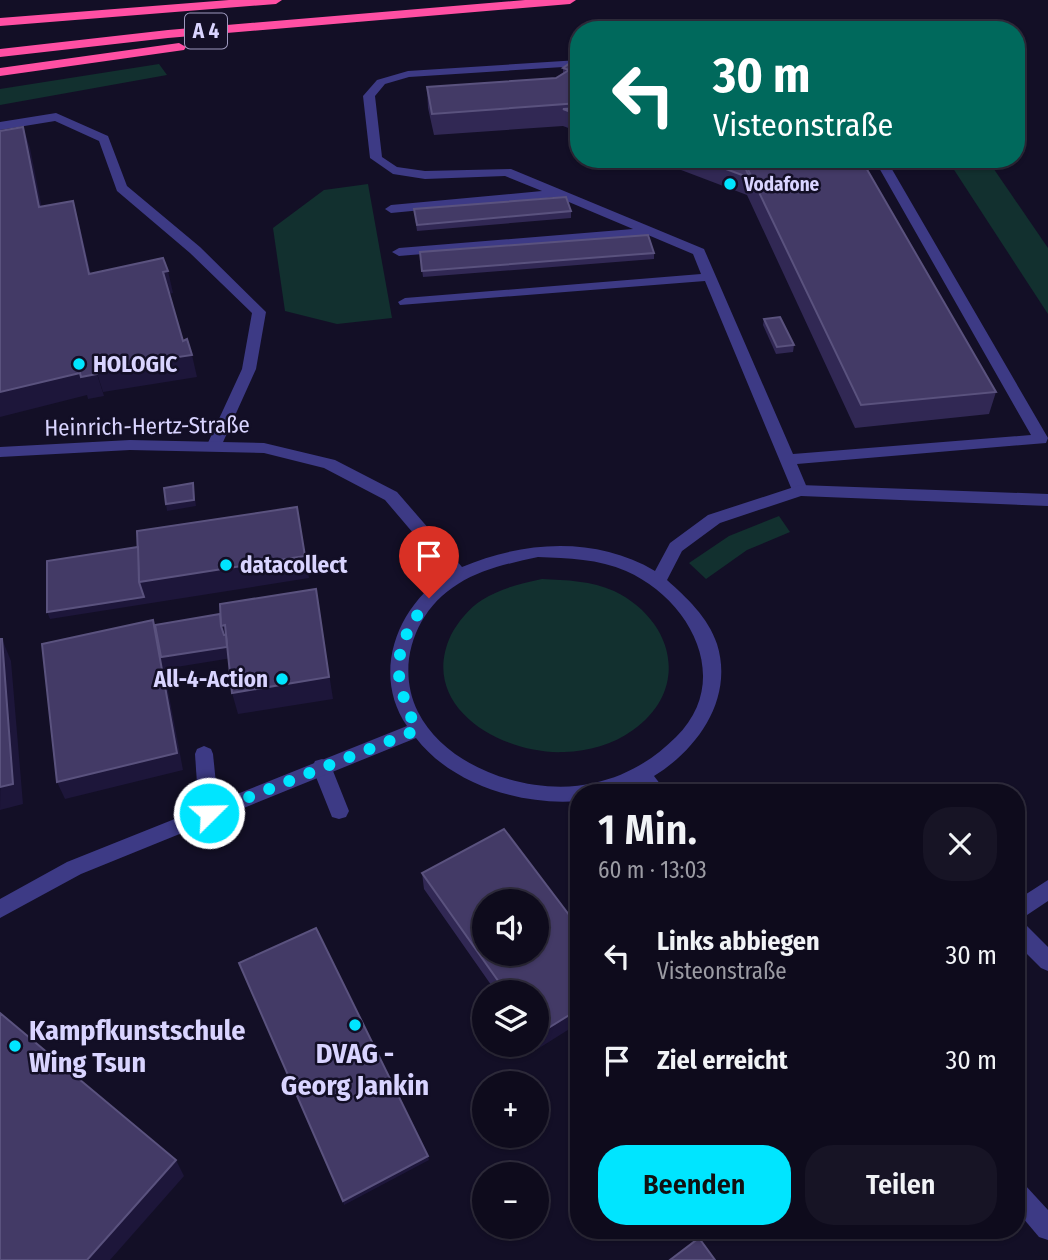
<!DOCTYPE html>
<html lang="de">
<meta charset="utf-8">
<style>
:root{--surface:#0e0b1c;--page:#171425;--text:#f1f3f6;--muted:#9b9ba3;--line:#2e2b3b;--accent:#00e5ff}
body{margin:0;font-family:"Fira Sans Condensed",sans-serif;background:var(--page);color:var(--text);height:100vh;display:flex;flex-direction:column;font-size:26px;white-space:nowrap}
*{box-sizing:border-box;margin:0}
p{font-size:23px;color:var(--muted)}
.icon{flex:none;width:38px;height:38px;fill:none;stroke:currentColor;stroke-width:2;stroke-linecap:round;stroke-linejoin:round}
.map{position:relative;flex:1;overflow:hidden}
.side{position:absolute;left:570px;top:784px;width:455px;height:455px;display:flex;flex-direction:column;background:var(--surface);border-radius:28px;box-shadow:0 2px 5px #0004,0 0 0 2px var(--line)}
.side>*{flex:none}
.banner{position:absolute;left:570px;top:21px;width:455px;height:147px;border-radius:28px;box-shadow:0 2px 5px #0004,0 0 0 2px var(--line);background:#00695c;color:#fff;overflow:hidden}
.tools{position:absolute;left:472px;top:889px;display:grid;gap:14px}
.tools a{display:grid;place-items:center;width:77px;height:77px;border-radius:50%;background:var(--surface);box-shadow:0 2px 5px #0004,0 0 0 2px var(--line);font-size:35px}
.pin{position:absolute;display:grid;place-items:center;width:60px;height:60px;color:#fff;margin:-72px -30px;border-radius:50% 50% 50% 0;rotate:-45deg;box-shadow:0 0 7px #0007}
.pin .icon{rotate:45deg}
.me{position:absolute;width:77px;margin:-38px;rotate:67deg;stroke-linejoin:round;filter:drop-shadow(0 0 5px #0008)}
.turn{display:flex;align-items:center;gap:24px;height:147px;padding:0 28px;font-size:32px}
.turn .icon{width:91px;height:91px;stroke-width:2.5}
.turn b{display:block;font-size:49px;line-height:60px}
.round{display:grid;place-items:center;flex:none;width:74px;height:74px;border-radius:28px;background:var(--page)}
.overview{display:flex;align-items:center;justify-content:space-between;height:119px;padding:0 28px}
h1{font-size:42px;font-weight:600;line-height:52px}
.action{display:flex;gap:14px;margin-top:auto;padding:14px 28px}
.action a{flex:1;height:80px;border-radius:28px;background:var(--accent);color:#111;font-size:28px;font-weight:600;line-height:80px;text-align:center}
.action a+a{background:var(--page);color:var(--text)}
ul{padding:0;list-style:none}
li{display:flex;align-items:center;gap:21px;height:105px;padding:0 28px}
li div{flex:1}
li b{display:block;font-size:26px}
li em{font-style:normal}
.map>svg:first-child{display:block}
.green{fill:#12302f}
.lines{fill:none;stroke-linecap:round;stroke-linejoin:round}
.service{fill:#3d3a85;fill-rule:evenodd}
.minor{fill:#3d3a85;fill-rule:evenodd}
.motorway{fill:#ff4fa3;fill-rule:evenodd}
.wall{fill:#312854}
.shaded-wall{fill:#1d163a}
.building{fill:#433a66;stroke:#5a527e;stroke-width:2;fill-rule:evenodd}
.route{stroke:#00e5ff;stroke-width:12;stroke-dasharray:0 21.6}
.poi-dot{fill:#00e5ff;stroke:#130f26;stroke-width:2.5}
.labels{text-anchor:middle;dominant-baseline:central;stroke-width:5;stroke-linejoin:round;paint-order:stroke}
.far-poi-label{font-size:19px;font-weight:bold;fill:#d9d4ff;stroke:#130f26;text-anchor:start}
.shield{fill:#130f26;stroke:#9e99be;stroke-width:2}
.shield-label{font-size:21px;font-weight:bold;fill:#d9d4ff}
.poi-label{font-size:23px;font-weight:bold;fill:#d9d4ff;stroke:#130f26;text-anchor:start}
.street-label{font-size:23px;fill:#d9d4ff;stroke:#130f26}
.near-poi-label{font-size:28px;font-weight:bold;fill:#d9d4ff;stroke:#130f26;text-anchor:start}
</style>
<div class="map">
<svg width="1048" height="1260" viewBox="0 0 1048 1260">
<rect width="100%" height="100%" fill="#130f26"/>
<g class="green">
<polygon points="159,64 167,75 0,105 0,89"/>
<polygon points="947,159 987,159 1048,248 1048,314"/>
<polygon points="368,184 392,318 337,324 285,311 273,228 324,190"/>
<polygon points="779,516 790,532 747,550 706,579 689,563 729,536"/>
<path d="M542,579c24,1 50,2 72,12 60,29 77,98 19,139 -21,15 -44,21 -69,22 -61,3 -147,-45 -113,-117 7,-13 18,-27 31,-35 19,-12 38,-16 60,-21z"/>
</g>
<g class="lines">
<g class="service">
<polygon points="579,60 579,66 409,77 385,84 375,96 382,157 397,167 425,171 511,169 704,249 793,454 1031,435 874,159 886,159 1048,438 1046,443 797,464 808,490 800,495 792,490 705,281 400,305 398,302 405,298 701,274 693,254 648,235 399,256 392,252 399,248 633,229 557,197 391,213 385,209 391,205 542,191 505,176 425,179 393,174 370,158 363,96 377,80 408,71"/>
<polygon points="56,113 108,136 127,186 200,247 266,312 256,369 219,451 209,451 206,447 242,369 252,313 190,253 117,191 99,141 55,121 0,130 0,122"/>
<polygon points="204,746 211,749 213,754 219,813 216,819 209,821 202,819 199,813 195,754 197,749"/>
<polygon points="322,759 329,761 349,811 346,817 339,819 332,817 312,767 315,761"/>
<polygon points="1048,880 1048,901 1018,921 1024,923 1048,947 1048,971 1041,968 1017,944 1017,900"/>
</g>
<g class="minor">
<path d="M130,440l134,3 71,17 62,32 65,75c61,-26 134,-31 193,4l15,-28 38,-28 92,-30 248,9v12l-247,-10 -81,27 -38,28 -15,29c20,18 41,37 50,64 17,54 -19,105 -63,132l13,17h-22l-7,-8 -24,8h-35v8c-56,5 -127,-16 -163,-63l-335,136 -81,44v-19l67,-37 340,-136c-36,-52 -10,-121 41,-152l-63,-74 -61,-32 -60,-15 -134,-3 -130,7v-10zM538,557c30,1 61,2 88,14 64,28 108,109 50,166 -23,23 -50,39 -82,46 -60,14 -147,-13 -176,-71 -23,-46 -3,-102 40,-128 24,-15 52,-21 80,-27z"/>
<polygon points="1017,1181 1025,1185 1048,1210 1048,1240 1039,1237 1017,1211"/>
</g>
<g class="motorway">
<polygon points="229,0 282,0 276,4 0,26 0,18"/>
<polygon points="525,0 576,0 570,4 168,38 0,57 0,49 168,30"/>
<polygon points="179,43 186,47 184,50 0,76 0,68"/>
</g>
</g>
<g class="wall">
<polygon points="579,63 579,132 563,126 434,135 428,108 427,87 556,78 563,74 563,68 575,65"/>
<polygon points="633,159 861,159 996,392 989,414 855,428 747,195 660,162"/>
<polygon points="414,209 571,211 571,218 417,231"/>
<polygon points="420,252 654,253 654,259 423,277"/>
<polygon points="764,319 794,345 793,352 776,354 763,325"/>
<polygon points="422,873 579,928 536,1050 532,1045 537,1045 537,992 496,992 424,889"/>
</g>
<g class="shaded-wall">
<polygon points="23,127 30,148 46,229 39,207"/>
<polygon points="73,201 79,223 96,296 89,274"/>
<polygon points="168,271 173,293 168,294 163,272"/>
<polygon points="192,355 197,377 103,392 96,370"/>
<polygon points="80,373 97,374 104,396 88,399 87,395 0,417 0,392"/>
<polygon points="193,483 196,506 167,511 166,504"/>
<polygon points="297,507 309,578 50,619 47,612"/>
<polygon points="316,589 333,699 238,714 232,693"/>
<polygon points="222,614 232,658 164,669 183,770 65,799 57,782 153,620 159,637 221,626"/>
<polygon points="2,639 11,661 23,804 0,810"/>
<polygon points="579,1009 579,1023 536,1050 536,1045 537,1045 537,1035"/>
<polygon points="428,1156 429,1160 344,1205 343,1201"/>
<polygon points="176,1160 184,1176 110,1260 87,1260"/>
</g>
<g class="building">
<polygon points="570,63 575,65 579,63 579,103 432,114 427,87 556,78 569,70 563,68"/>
<polygon points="579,108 579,115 563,109"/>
<polygon points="23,127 39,207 73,201 89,274 163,258 168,271 163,272 183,341 187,339 192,355 104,368 96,370 97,374 81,377 80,373 0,392 0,131"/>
<polygon points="699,159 741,159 750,178"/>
<polygon points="743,159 861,159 996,392 861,405"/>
<polygon points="566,197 571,211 417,225 414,209"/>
<polygon points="648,235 654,253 422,271 420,252"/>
<polygon points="780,317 794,345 777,347 764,319"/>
<polygon points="193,483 194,500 166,504 164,488"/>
<polygon points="297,507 305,556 139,582 137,531"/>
<polygon points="138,547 139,582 144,597 47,612 47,561"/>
<polygon points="316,589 329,677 232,693 225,625 221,626 220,604"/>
<polygon points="220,614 221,626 224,635 226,635 227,647 161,657 155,625"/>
<polygon points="153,620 177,753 57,782 42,644"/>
<polygon points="0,639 2,639 13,784 0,787"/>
<path d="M504,829l75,99v81l-42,26v-43h-31l-84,-119zM485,901h52v53h-52z"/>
<polygon points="316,928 428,1156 343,1201 239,963"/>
<polygon points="0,1013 176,1160 87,1260 0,1260"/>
<polygon points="699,1238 715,1260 670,1260"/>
</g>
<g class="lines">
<path class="route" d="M209,813l208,-83c-27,-57 -25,-81 12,-132"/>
</g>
<g class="poi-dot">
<circle cx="730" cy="184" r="7"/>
<circle cx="79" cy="364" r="7"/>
<circle cx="226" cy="565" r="7"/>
<circle cx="282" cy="679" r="7"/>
<circle cx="355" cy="1025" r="7"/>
<circle cx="15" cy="1046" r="7"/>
</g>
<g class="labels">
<g class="far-poi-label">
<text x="744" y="184">Vodafone</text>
</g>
<rect class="shield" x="185" y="13.5" width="42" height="35" rx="5"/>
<g class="shield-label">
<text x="206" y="31">A 4</text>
</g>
<g class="poi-label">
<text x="93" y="364">HOLOGIC</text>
<text x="240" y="565">datacollect</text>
<text x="268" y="679" text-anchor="end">All-4-Action</text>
</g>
<g class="street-label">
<text transform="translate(147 426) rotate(-1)">Heinrich-Hertz-Straße</text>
</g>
<g class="near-poi-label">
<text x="29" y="1030">Kampfkunstschule<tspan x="29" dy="32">Wing Tsun</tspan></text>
<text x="355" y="1053" text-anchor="middle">DVAG -<tspan x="355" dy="32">Georg Jankin</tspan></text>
</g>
</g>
</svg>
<div class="tools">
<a><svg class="icon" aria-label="sound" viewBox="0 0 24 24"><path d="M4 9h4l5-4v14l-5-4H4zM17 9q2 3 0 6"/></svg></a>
<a><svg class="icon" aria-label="layers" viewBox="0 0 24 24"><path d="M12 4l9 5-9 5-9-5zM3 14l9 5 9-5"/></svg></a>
<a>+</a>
<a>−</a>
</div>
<div class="pin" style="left:429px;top:598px;background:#d93025"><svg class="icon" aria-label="arrive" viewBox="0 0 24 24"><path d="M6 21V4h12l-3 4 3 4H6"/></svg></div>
<svg class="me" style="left:209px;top:813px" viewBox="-20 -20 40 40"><circle r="17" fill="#00e5ff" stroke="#fff" stroke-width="3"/><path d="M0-11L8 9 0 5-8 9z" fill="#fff"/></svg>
<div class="banner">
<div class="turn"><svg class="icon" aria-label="left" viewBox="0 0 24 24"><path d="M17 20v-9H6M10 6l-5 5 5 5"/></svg><div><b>30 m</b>Visteonstraße</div></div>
</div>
<section class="side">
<div class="overview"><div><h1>1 Min.</h1><p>60 m · 13:03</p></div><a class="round"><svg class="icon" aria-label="close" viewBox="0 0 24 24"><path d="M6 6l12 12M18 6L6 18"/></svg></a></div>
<ul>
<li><svg class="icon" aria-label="left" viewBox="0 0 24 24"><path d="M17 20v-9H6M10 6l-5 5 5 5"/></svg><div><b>Links abbiegen</b><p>Visteonstraße</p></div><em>30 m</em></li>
<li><svg class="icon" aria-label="arrive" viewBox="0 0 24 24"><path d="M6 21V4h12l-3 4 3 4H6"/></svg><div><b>Ziel erreicht</b></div><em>30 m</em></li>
</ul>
<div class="action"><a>Beenden</a><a>Teilen</a></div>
</section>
</div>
